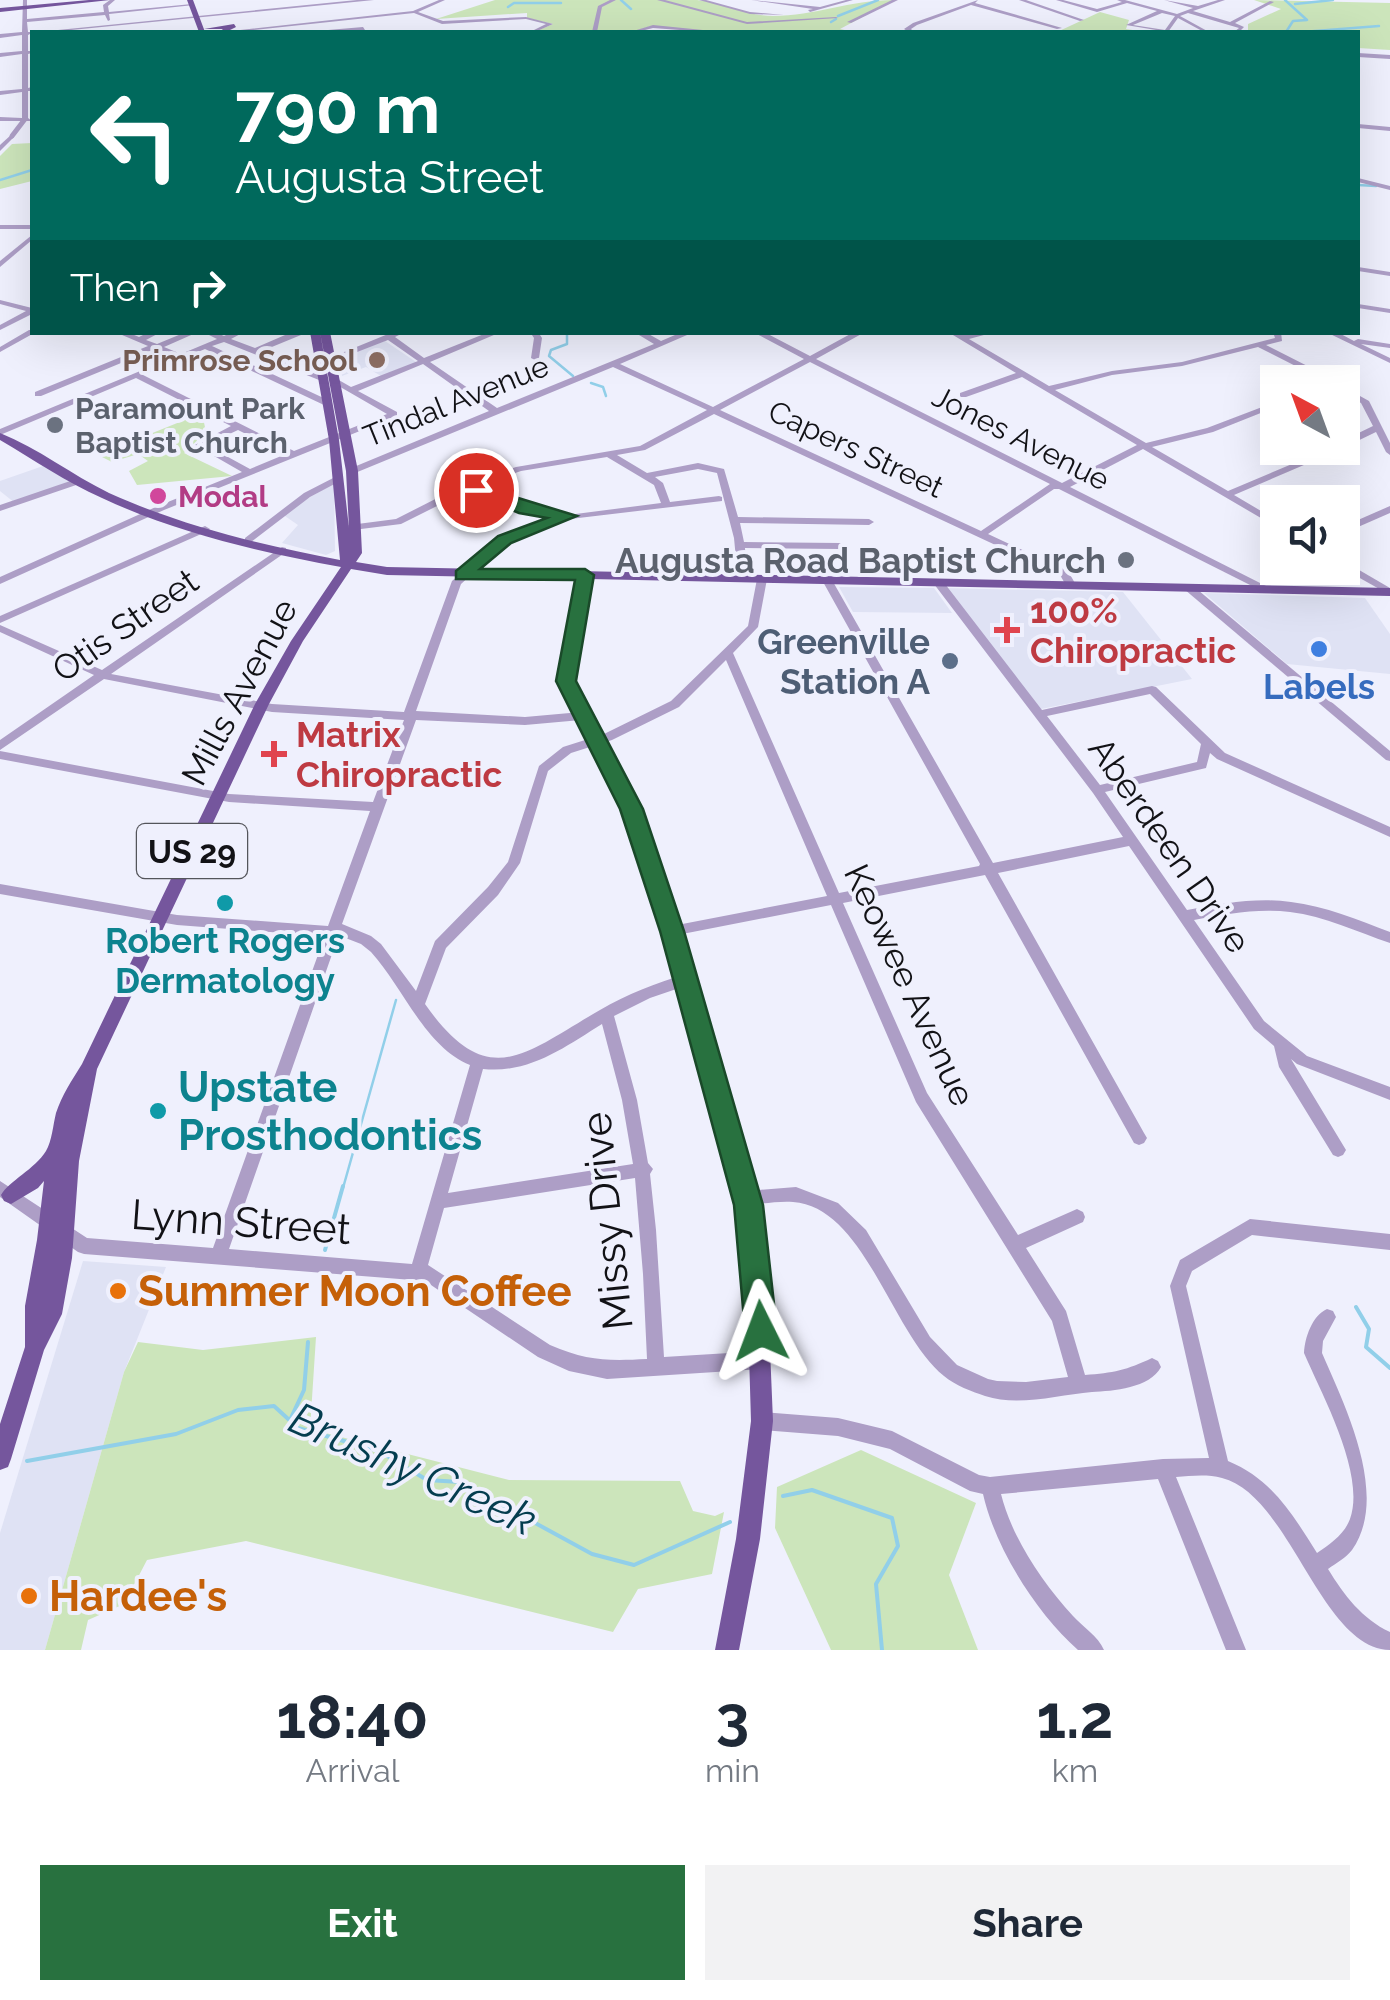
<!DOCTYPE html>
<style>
:root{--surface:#fff;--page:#f2f2f3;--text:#1f2937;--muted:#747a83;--accent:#28713f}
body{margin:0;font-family:Raleway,sans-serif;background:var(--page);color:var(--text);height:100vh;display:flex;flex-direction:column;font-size:38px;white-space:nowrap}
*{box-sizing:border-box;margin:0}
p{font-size:32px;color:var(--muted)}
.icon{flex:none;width:55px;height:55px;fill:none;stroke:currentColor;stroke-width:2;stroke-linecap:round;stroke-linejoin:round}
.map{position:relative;height:1650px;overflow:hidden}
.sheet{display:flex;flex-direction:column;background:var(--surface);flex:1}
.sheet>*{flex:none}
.banner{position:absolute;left:30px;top:30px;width:1330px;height:305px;border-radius:0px;box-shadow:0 10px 40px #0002;background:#00695c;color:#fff;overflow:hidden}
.needle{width:65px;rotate:319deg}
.buttons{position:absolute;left:1260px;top:365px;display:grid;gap:20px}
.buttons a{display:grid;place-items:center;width:100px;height:100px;border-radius:0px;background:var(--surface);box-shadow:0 10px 40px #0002;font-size:50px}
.pin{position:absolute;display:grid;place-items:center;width:85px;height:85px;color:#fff;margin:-42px;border:5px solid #fff;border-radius:50%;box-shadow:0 2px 10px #0007}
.me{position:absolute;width:110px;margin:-55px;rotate:357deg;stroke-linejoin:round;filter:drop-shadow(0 0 8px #0008)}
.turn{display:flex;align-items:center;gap:35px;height:210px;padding:0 40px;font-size:45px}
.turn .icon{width:130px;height:130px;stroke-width:2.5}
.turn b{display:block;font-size:70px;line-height:85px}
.then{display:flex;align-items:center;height:95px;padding:0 40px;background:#0003;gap:20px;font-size:38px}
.eta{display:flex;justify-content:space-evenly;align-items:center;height:170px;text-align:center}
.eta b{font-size:60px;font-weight:700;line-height:70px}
.button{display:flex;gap:20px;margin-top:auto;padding:20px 40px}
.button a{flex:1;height:115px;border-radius:0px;background:var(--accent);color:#fff;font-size:40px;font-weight:700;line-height:115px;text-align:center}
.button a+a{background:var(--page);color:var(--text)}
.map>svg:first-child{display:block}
.built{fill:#dfe2f4}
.green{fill:#cce5bb}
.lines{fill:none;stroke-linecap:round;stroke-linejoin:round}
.stream-far1{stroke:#91cfe9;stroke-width:2.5}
.stream{stroke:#91cfe9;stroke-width:4}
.minor{fill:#ad9ec6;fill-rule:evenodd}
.major{fill:#75569d;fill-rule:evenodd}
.minor-bridge{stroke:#ad9ec6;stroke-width:5}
.route{fill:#28713f;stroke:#1a4929;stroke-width:2.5}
.education-dot{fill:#8d6e63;stroke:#eff0fd;stroke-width:4}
.worship-dot{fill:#6b7280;stroke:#eff0fd;stroke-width:4}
.hotel-dot{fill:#d1479c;stroke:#eff0fd;stroke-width:4}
.health-dot{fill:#e0444e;stroke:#eff0fd;stroke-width:4}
.shop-dot{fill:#3f7fe0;stroke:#eff0fd;stroke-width:4}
.service-dot{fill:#5c6f8a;stroke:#eff0fd;stroke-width:4}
.culture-dot{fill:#0f9aa8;stroke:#eff0fd;stroke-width:4}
.food-dot{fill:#e8710a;stroke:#eff0fd;stroke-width:4}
.labels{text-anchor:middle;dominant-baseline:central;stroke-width:8;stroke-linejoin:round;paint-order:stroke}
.far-education-label{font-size:30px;font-weight:bold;fill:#785e54;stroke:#eff0fd;text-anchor:end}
.far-street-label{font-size:30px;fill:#121216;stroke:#eff0fd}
.far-worship-label{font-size:30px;font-weight:bold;fill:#5b616d;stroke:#eff0fd;text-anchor:start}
.far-hotel-label{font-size:30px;font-weight:bold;fill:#b23c85;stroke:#eff0fd;text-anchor:start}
.shield{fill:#eff0fd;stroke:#54555b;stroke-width:2.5}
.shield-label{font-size:32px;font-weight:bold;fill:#121216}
.worship-label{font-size:35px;font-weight:bold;fill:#5b616d;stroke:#eff0fd;text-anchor:end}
.health-label{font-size:35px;font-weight:bold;fill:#be3a42;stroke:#eff0fd;text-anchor:start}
.street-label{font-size:35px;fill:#121216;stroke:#eff0fd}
.service-label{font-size:35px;font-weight:bold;fill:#4e5e75;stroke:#eff0fd;text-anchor:end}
.shop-label{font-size:35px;font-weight:bold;fill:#366cbe;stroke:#eff0fd}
.culture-label{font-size:35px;font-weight:bold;fill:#0d838f;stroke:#eff0fd}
.near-culture-label{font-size:42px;font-weight:bold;fill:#0d838f;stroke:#eff0fd;text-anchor:start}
.near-street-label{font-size:42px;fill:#121216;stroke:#eff0fd}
.near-food-label{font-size:42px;font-weight:bold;fill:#c56008;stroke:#eff0fd;text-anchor:start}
.near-water-label{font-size:45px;font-style:italic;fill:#043d4f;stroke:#eff0fd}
</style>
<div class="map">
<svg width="1390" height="1650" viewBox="0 0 1390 1650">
<rect width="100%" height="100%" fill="#eff0fd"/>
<g class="built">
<polygon points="385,341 416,362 381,376 366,367 342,376 340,358"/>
<polygon points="43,466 74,483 15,503 0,491 0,481"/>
<polygon points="334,483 335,551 326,555 282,543 298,525 282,514"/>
<polygon points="839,587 934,588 952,613 853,612"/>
<polygon points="945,588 1123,592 1192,679 1041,709"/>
<polygon points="1204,593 1365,598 1390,634 1390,674 1287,664"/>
<polygon points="83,1261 166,1267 124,1372 45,1650 0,1650 0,1533"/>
</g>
<g class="green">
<path d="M495,0c64,0 139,0 202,0 26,3 49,16 76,16 42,0 76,-16 121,-16l-54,29 14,3h-145l-58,-6 -19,6h-98l19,-8 -26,-6v-5l-91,6z"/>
<polygon points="1254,0 1390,3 1390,50 1358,48 1358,32 1248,32 1248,24 1281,9"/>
<polygon points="1100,12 1129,20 1126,29 1146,32 1057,32"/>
<polygon points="32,143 32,181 0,189 0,156 12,144"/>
<polygon points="202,413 206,432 184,453 232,476 137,485 129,471 148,461 138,454 112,462 98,455"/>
<polygon points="316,1337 310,1429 509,1480 680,1481 693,1511 715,1516 724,1512 712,1574 638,1589 613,1632 246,1541 147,1560 124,1604 88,1620 81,1650 45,1650 124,1372 138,1342 203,1350"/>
<polygon points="861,1450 976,1503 949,1575 978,1650 831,1650 775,1528 777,1487"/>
</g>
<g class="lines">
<g class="stream-far1">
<polyline points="621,0 631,9"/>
<polyline points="1285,0 1307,20 1293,21 1286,32"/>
<polyline points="1295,4 1333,0"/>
<polyline points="508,7 514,3 561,3"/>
<polyline points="838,16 878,0"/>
<polyline points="831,22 836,19"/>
<polyline points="1302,32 1379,26"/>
<polyline points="0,180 32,170"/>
<polyline points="1358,185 1376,186"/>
<polyline points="567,332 567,344 551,350 549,356 573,376"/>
<polyline points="591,383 603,387 606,396"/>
<polyline points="343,1188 396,1000"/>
</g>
<g class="stream">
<polyline points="325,1250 343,1186"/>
<polyline points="1356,1307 1369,1329 1366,1347 1390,1368"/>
<polyline points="290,1420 304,1390 308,1342"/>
<polyline points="27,1461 176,1434 238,1410 274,1406 298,1428 379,1451 427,1480 460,1482 592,1554 634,1565 730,1522"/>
<polyline points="783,1496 812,1490 892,1518 898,1546 876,1584 882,1650"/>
</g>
<g class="minor">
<polygon points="23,0 27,0 27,19 104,12 103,5 110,0 115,0 108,6 109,12 192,4 194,5 109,14 110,20 108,21 105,15 27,22 28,32 34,32 28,35 28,51 32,51 32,53 28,54 28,88 32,87 32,91 28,91 28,118 32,121 0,121 0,117 22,118 22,92 0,95 0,91 22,89 22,54 0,57 0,53 22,51 22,35 0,38 0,34 22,32"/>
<polygon points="357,0 374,0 51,32 38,32"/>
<polygon points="439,0 445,0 418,12 443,21 526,17 553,24 535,32 530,32 546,24 526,19 442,24 414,13 235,32 222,32 413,11"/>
<polygon points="610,0 616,0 602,7 597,32 592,32 598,6"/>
<polygon points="657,0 665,0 747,22 836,17 838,18 747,24"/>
<polygon points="699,0 706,0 750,12 784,15 750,14"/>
<polygon points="751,0 820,7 846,0 853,0 810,12 808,10 813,9"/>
<polygon points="892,0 898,0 851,23 847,22"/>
<polygon points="978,0 975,3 1062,28 1057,29 971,5 917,25 911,29 914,32 909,32 904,29 913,23"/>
<polygon points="1019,0 1026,0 1084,20 1080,21"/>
<path d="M1056,0h7l34,9 25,-7 -5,-2h8l52,14 16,-6 -29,-8 34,6 20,-6h7l-32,11 37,11 40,-21 4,1 -39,21 9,4 -5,5h-5l5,-4 -51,-15 -8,3 29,16h-5l-26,-14 -10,14 -42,-7 31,-14 -30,-8 -30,9zM1162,13l13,3 -10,14 -32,-5z"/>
<polygon points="653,25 703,30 706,32 653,28 637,32 630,32"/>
<polygon points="363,27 365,30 325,32 328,30"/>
<polygon points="1358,53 1390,55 1390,59 1358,57"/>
<polygon points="1358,124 1390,127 1390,131 1358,128"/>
<polygon points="12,134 14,137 0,151 0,145"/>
<polygon points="1358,178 1390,186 1390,190 1358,182"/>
<rect x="0" y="225" width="32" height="4"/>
<polygon points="32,235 32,240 0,267 0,261"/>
<polygon points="1358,267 1390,272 1390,276 1358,271"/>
<polygon points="0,300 32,308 32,314 0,330 0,325 26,311 0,304"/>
<polygon points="1358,304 1390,309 1390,313 1358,308"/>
<polygon points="29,330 32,330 32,332 36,332 0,352 0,347"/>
<path d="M115,332h12l12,5 10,-5h12l-15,8 11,4 29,-12h12l-34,15 17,7 36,-15 -14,-7h12l9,4 8,-4h12l-13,7 24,9 37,-16h10l-1,3 -39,16 63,25v4h-6l-95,-38 -12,4 118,55v4h-6l-119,-56 -62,26 151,76 93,-37 -57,-33 7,-2 14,8 67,-26 -30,-21 -54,21 -7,-2 66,-27h12l-10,5 29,21 65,-26h12l-71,30 67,46 157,-64 -20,-12h11l16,9 21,-9h12l-74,32 93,43 91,-48 -51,-27h11l46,24 44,-24h11l-49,27 246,124 75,-38 -115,-68 -56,20h-6v-4l56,-20 -68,-41h10l5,3 32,-3 -26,7 80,47 63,-15 70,-9 93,-24 -2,-6h8l1,9 -16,4 69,35 1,2h-9l-69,-35 -76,19 -70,9 -57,15 91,53 61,-15 71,-27v5l-65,26 -61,15 76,44 102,-43h10l-1,2 -105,45 44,26v7l-135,-79 -73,38 196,99 1,2 -5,3 -203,-102h-5l-66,45 80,37 8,14 -1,2h-8l-7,-12 -346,-161 -69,36 -28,5 30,18 51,-10 26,6 14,48 131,2 5,3 -5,3 -129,-2 4,19 96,1 5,3 -5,3 -95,-1 2,30 -5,3 -4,-1 -4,-42 -17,-65 -19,-4 -43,8 8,6 7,19 49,-6 3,1v4l-152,18 -63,23 -46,42 -45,127 109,6 56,-5 6,4 -6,4 -56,5 -109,-5 -74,204 29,12 10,8 35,47 19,-50 53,-54 20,-25 31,-96 24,-19 41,-13 67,-33 77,-75 9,-47 5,-3 5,3 -9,48 -25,26 106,240 140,-27 1,-2 -158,-284 5,-3 5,3 161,283 130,-26 -30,-44 -159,-209v-4h8l100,130 110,-24 4,1 69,66 165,74v10l-173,-78 -7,-6 -4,15 -101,24 82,118c34,-6 69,-13 104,-8 34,4 67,18 99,30v11c-33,-11 -65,-27 -100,-31 -32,-4 -65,2 -96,8l70,101 43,35 83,31v13l-93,-36 -6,-5 55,91 -3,5 -5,2 -5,-2 -54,-88 -5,-21 -20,-17 -125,-183 -131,27 146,260 3,5 -3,5 -5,2 -5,-2 -149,-268 -142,28 84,190 91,142 59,-26 6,3 2,5 -2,5 -57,26 40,63 19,64c28,-2 42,-5 67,-17l6,3 3,6c-11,21 -48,24 -69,25 -34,3 -74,15 -107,4 -12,-4 -31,-11 -41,-20 -52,-41 -79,-169 -151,-174 -15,-1 -31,2 -46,3l-6,-2 -2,-5 2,-5 6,-2 49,-4 42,16 28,27 64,107 27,28 31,14 9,2 29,1 42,-5 -16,-56 -136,-219 -85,-197 -159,31 -5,-1 -2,-4 2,-4 5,-1 155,-30 -101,-236 -47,47 -67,33 -41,13 -23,18 -28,92 -22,32 -52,53 -21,56c63,90 100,49 175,6 27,-16 56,-27 86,-36l5,2 2,4 -2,4 -41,14 -36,18 23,84 11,63 5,6 -3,5 6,56 8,127 98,-6 6,3 3,6 -3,6 -6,3 -155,10 -38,-8 -31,-14 -113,-76 -341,-27 -6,-2 -78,-55v-16l87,57 126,10 111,-310 -2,-2 -145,-11 -177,-31v-10l177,31 151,11 42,-115 -141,-9 -229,-43v-8l229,43 144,8 31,-82 -132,-8 -168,-33 -104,71v-10l94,-65 -94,-43v-7l102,45 180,-123 4,1v4l-175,122 161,30 132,8 48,-131 49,-43 54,-20 -42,-10 -44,-18 -68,34 -56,7 -3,-1v-4l54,-7 63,-32 57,-20 124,-21 67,-36 -94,-43 -258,106h-6v-4l140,-58 -66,-47 -65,27 39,21v4l-233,94 -164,74v-7l158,-71 84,-34 -47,-27 36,-19 -95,-48 -136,57v-6l174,-72 -19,-8 -114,47h-6v-4l113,-46zM810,362l240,122 -69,47 -261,-121zM238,430l48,24 -36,15 -44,-24zM607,457l47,28 7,18 -101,13 -1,-3 -40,-9 -41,-18 43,-15zM1150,694l51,50 -4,18 -97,23 -53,-69zM343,937l18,7 10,8c32,35 54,95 99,113l-58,199 -183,-15 108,-309zM602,1024l20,76 11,64 -185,29 35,-124c46,5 82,-22 119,-45zM635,1178l8,96 4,85c-39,2 -60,2 -97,-14l-122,-80 16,-57z"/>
<polygon points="530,332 538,332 542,338 539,358 535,360 531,358 534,338"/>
<polygon points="1326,332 1337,332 1354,341 1358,339 1390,344 1390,348 1361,344 1390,358 1390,363"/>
<polygon points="1342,386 1369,401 1390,443 1390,455 1386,452 1376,432 1345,447 1341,448 1342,441 1373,426 1361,403 1342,392"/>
<polygon points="339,475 342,476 342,480 310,497 251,542 245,542 245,538 304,493"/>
<polygon points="79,478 82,479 82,483 0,511 0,505"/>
<polygon points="1390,506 1390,513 1342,534 1342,527"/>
<polygon points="205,526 210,529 208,531 0,623 0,616"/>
<polygon points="1342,560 1390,588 1390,595 1342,568"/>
<polygon points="1188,584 1192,585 1390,751 1390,761 1386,760 1184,589 1183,587"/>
<path d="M1250,1219l140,15v16l-138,-15 -60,36 -6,15 42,175c44,18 65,54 89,92 13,-9 27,-18 33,-34 16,-45 -28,-124 -46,-166 1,-16 8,-37 23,-44l6,2 3,6 -13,24 -1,12c23,53 68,143 30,197 -6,8 -16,13 -24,19 16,26 34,50 62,63v18c-69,-1 -100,-155 -168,-172 -15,-4 -31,-2 -46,-1l70,173h-20l-68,-171 -157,15c11,44 41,88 72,122 10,11 25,20 31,34h-26c-41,-36 -83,-102 -95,-156l-13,-3 -80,-42 -52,-13 -76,-6 -6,-3 -3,-6 3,-6 6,-3 76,6 54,13 87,44 11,2 173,-18 46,-1 -39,-172 10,-26z"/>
</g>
<g class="major">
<polygon points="89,0 110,0 0,12 0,8"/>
<polygon points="187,0 193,0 205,32 199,32"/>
<polygon points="234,24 236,27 226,32 219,32 223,29 204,29"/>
<path d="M310,332h10l19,108 10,88 -3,-57 -26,-139h10l28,139 4,82 -6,9 31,5 1003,21v8l-800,-17 -17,102 75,149 95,312 23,111 7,168 -13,118 -21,111h-24l21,-111 15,-118 -5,-168 -21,-111 -93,-312 -73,-149 19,-102 -191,-4 -36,-6 -48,72 -34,63 -172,365 -18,92 -7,97 -10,56 -18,36 -33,109 -3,8 -8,3v-46l25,-77v-41l12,-66 7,-59 -6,7 -27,16 -7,-3 -3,-6c8,-14 34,-26 45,-44 6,-10 7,-26 10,-38 6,-18 16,-33 26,-49l173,-360 36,-63 50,-74c-82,-15 -164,-34 -239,-69 -36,-16 -68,-38 -102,-58v-7c38,15 72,42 109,60 73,33 152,52 231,67l-11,-120z"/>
</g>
<polyline class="minor-bridge" points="12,136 25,119"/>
</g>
<polygon class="route" points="476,485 577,516 511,543 480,569 585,569 594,575 576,681 643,809 684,931 763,1205 777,1331 772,1342 761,1347 750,1342 745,1331 734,1205 660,931 620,809 556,681 575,580 456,579 456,571 498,536 547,518 519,513 470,493 470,486"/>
<circle class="education-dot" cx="377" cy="360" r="10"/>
<g class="worship-dot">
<circle cx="55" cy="425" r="10"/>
<circle cx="1126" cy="560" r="10"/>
</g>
<circle class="hotel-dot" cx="158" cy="496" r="10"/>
<g class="health-dot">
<path d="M1002 615h10v10h10v10h-10v10h-10v-10h-10v-10h10z"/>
<path d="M269 739h10v10h10v10h-10v10h-10v-10h-10v-10h10z"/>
</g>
<circle class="shop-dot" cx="1319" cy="649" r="10"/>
<circle class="service-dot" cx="950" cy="661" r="10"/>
<g class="culture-dot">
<circle cx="225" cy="903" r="10"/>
<circle cx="158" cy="1111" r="10"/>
</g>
<g class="food-dot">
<circle cx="118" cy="1291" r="10"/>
<circle cx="29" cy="1596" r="10"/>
</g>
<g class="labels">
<g class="far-education-label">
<text x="357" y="360">Primrose School</text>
</g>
<g class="far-street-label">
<text transform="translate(456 401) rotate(-22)">Tindal Avenue</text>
<text transform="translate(1021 438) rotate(27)">Jones Avenue</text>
<text transform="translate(856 449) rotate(25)">Capers Street</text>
</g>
<g class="far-worship-label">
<text x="75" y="408">Paramount Park<tspan x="75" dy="34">Baptist Church</tspan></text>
</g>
<g class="far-hotel-label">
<text x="178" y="496">Modal</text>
</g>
<rect class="shield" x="137" y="824" width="110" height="54" rx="8"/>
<g class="shield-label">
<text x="192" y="851">US 29</text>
</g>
<g class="worship-label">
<text x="1106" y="560">Augusta Road Baptist Church</text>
</g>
<g class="health-label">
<text x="1030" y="610">100%<tspan x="1030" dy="40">Chiropractic</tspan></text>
<text x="296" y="734">Matrix<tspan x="296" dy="40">Chiropractic</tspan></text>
</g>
<g class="street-label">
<text transform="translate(125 625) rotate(-35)">Otis Street</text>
<text transform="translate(239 692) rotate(-62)">Mills Avenue</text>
<text transform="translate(1170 845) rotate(55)">Aberdeen Drive</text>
<text transform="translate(910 985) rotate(65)">Keowee Avenue</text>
</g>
<g class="service-label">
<text x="930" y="641">Greenville<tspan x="930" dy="40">Station A</tspan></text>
</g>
<g class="shop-label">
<text x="1319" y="686">Labels</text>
</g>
<g class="culture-label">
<text x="225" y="940">Robert Rogers<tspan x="225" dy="40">Dermatology</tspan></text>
</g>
<g class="near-culture-label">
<text x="178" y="1087">Upstate<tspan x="178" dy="48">Prosthodontics</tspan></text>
</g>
<g class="near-street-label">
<text transform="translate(607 1221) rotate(-96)">Missy Drive</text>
<text transform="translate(241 1222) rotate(4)">Lynn Street</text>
</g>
<g class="near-food-label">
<text x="138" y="1291">Summer Moon Coffee</text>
<text x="49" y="1596">Hardee's</text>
</g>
<g class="near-water-label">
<text transform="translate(413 1469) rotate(24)">Brushy Creek</text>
</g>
</g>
</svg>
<div class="buttons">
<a><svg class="needle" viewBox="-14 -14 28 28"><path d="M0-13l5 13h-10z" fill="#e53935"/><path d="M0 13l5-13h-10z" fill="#747a83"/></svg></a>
<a><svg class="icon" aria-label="sound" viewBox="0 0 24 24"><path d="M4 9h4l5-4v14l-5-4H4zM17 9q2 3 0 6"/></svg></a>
</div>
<div class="pin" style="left:476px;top:490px;background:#d93025"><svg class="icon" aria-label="arrive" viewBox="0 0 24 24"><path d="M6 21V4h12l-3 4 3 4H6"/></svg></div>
<svg class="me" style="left:761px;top:1331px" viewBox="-20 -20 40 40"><path d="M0-17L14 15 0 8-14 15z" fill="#28713f" stroke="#fff" stroke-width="4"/></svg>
<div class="banner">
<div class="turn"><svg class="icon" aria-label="left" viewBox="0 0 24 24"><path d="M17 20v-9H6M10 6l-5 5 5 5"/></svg><div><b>790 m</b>Augusta Street</div></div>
<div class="then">Then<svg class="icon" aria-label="right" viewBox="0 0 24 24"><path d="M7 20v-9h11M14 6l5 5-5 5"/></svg></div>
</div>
</div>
<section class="sheet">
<div class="eta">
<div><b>18:40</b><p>Arrival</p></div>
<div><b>3</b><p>min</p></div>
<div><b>1.2</b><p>km</p></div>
</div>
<div class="button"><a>Exit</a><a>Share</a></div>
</section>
